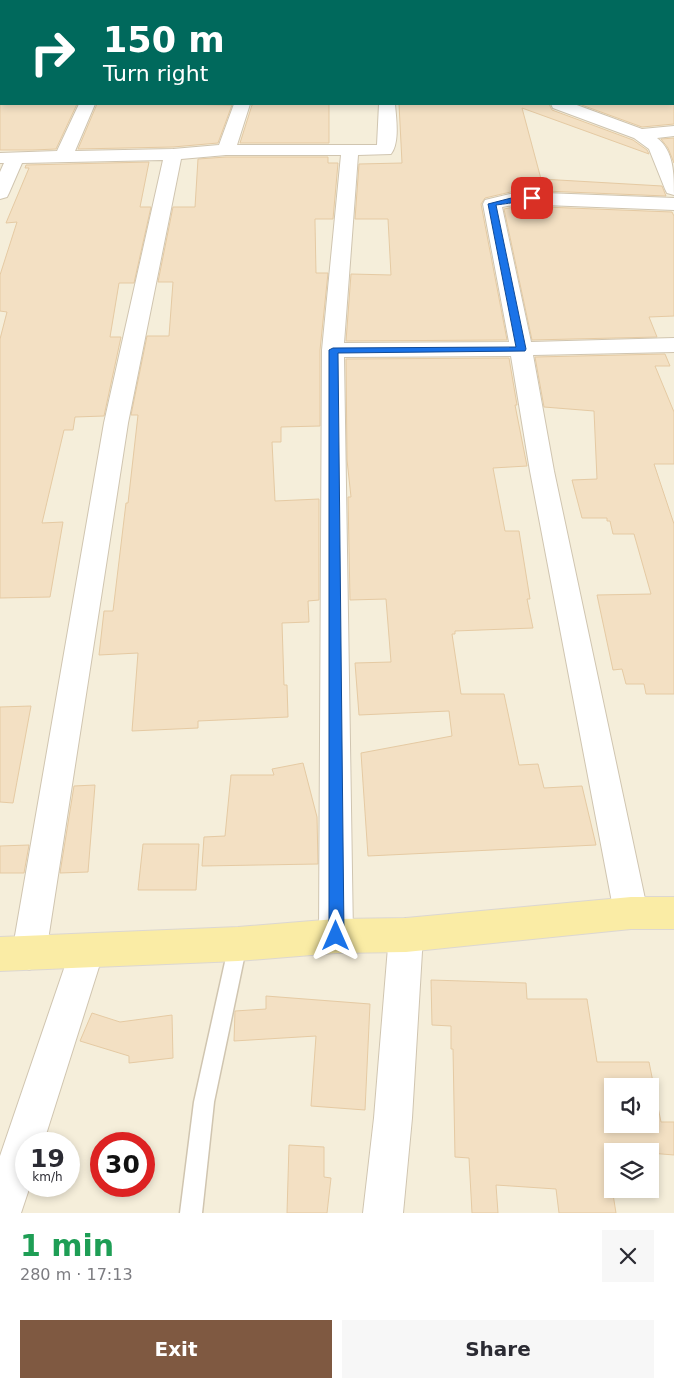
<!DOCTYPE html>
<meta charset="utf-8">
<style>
:root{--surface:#fff;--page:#f7f7f7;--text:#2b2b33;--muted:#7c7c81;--accent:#7f5941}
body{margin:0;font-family:"DejaVu Sans",sans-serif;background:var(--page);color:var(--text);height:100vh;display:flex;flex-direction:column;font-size:19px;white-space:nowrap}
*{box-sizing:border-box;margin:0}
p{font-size:16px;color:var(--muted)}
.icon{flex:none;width:28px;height:28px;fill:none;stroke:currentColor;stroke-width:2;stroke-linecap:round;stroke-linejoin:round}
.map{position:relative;height:1213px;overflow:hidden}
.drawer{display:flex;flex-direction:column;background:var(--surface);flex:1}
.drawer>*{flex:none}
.guide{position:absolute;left:0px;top:0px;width:675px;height:105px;box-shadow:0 2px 8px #0003;background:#00695c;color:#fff;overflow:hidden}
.controls{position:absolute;left:604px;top:1078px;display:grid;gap:10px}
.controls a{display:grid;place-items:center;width:55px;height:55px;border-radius:0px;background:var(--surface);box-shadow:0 2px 8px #0003;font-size:25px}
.speed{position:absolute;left:15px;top:1132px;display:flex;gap:10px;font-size:25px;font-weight:700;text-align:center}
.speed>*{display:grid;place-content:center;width:65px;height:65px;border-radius:50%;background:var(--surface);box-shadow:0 2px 8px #0003;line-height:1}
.speed small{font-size:12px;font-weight:400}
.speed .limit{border:8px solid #d22;background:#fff;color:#111}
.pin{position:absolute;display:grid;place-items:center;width:42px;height:42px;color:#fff;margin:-21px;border-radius:10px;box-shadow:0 2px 8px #0006}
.me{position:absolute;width:55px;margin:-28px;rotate:0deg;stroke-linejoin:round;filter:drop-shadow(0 0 4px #0008)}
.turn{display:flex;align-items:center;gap:18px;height:105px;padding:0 20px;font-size:22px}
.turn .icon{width:65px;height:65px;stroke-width:2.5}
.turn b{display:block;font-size:35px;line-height:42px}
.round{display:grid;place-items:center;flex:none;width:52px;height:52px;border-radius:0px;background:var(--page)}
.headline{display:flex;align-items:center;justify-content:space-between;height:85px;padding:0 20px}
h1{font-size:30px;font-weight:800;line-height:38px;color:#1e9e55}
.cta{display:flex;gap:10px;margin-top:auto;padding:10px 20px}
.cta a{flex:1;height:58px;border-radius:0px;background:var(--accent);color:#fff;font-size:20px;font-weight:800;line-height:58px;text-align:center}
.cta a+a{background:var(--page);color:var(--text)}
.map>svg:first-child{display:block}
.residential{fill:#f5eeda;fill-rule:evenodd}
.building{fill:#f3e0c3;stroke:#e5caa3;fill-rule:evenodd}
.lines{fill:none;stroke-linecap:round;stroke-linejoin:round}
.service-casing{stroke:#d0c5b0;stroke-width:3}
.minor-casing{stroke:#d0c5b0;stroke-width:2}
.primary-casing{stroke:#dcd7d1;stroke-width:2}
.service{fill:#fff;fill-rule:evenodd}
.minor{fill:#fff;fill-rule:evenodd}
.primary{fill:#faeca5;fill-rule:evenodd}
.route{fill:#1a73e8;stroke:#114b97}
</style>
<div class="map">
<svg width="674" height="1213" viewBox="0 0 674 1213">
<rect width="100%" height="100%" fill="#fdfaec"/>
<path class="residential" d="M0,0h674v1213h-674zM1,1h673v103h-673zM612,1086h38v38h-38zM26,1144h43v42h-43zM101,1144h43v42h-43zM612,1151h38v38h-38z"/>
<g class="building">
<polygon points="0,104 77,104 56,149 33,150 0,150"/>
<polygon points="97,104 167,104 232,105 218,143 173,147 78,149"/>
<polygon points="255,104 329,104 329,143 240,143 252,105"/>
<polygon points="399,104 549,104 552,110 633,140 647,150 649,154 522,108 541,179 662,186 666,196 519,190 485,198 481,204 507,340 346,341 351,274 391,275 388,219 355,219 359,164 402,163"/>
<polygon points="579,104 674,104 674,124 642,127"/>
<polygon points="674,138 674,163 668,148 661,139"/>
<polygon points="226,157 328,157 328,163 338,163 333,219 315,219 315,222 316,273 328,273 320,350 320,426 281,427 281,442 272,442 275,501 319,499 319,600 308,601 309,622 282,623 284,685 287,685 288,717 198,721 198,728 132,731 138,653 99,655 104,611 113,611 126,503 128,503 138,415 131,415 147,336 169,336 173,282 158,282 173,207 195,207 198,159"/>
<polygon points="149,162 140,207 151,207 134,283 119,283 110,337 121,337 104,416 75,417 73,430 64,430 42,523 63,522 50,597 0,598 0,339 7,312 0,311 0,275 17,222 6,223 29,168 25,168 26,165"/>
<polygon points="519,206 672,212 674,216 674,316 649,317 657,337 532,340 504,209"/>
<polygon points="665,354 670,366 655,366 674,412 674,464 654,464 674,524 674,694 646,694 644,684 626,684 622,669 613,670 597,595 651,594 634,534 613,534 610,521 607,521 607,518 582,518 572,480 597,479 594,411 544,407 535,357"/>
<polygon points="509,358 517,405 515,405 527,466 493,468 505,531 519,531 530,599 527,599 533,628 455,631 455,634 452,634 461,694 504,694 519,765 538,764 544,788 582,786 596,845 368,856 361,753 452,736 449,711 359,715 355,663 391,662 386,599 350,600 348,497 351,497 347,460 346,359"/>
<polygon points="31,706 13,803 0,802 0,707"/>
<polygon points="303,763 317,817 318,864 202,866 204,837 225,836 231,775 274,775 272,769"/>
<polygon points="95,785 88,872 60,873 74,786"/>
<polygon points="143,844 199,844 196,890 138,890"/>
<polygon points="29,845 24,873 0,873 0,846"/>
<path d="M431,980l95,3 1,16h60l10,63h52l12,60h13v33l-24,-2v-2h-40l2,13 -4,-1 8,50h-57l-3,-24 -60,-4 2,28h-26l-3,-55 -14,-1 -2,-108h-2v-23l-19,-1zM612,1086h38v38h-38z"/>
<polygon points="266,996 370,1004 365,1110 311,1106 316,1036 234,1041 235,1011 266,1009"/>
<polygon points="92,1013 120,1022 172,1015 173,1058 129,1063 129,1056 80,1041"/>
<polygon points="289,1145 324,1147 324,1177 331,1178 327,1213 287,1213"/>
</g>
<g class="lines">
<g class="service-casing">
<polygon id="service" points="238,935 245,937 247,944 214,1102 202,1213 180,1213 194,1102 229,944 231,937"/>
</g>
<g class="minor-casing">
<g id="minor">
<rect x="125" y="0" width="14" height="1"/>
<polygon points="198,0 214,0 214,1 199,1"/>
<polygon points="352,0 369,0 369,1 353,1"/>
<polygon points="503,0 520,0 520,1 504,1"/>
<path d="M79,104h16l-20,47 98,-2 46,-4 15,-41h16l-13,41h140l2,-41h16c1,14 5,38 -4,50l-33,1 -14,188 165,-1 -26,-138 2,-4 34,-8 155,6v12l-155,-6 -17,3 29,135 143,-4v14l-141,3 21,116 94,442 -5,11 -12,5 -12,-5 -5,-11 -84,-442 -19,-115 -167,1 9,579 -5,12 -12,5 -12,-5 -5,-12 3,-586 19,-195h-115l-45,4 -53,264 -82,530 -5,12 -12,5 -12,-5 -5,-12 92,-530 59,-263 -141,3 -13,30 -2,4 -7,2v-27l4,-9h-4v-10l57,-2z"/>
<path d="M551,104h23l68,25 32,-3v10l-17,2c17,13 17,36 17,57l-7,-2 -2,-4 -16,-40 -15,-11 -81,-30z"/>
<polygon points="406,918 418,923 423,935 412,1118 403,1213 363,1213 374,1118 389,935 394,923"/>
<polygon points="87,934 99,939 104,951 43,1144 26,1144 26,1186 30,1186 21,1213 0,1213 0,1156 70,951 75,939"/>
</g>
</g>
<g class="primary-casing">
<polygon id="primary" points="631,897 674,897 674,929 631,929 406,952 336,953 238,961 0,971 0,937 238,927 336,919 406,918"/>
</g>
<use href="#service" class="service"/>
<use href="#minor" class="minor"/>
<use href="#primary" class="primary"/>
</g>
<path class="route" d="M519,196h13l4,2c-2,2 -32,6 -40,7l30,144 -1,2 -187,2 6,583 -2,5 -6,2 -5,-2 -2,-5v-586l4,-2 183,-1 -28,-143z"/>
</svg>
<div class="controls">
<a><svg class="icon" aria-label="sound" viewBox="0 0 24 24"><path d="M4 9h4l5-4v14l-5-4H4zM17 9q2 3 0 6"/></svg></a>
<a><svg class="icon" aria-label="layers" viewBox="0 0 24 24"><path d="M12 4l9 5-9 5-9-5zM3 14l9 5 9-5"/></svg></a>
</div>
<div class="speed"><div>19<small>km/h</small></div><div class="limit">30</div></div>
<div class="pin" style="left:532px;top:198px;background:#d93025"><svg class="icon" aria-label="arrive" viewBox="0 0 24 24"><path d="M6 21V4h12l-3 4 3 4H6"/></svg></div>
<svg class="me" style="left:336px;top:936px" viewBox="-20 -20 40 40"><path d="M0-17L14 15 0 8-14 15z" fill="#1a73e8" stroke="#fff" stroke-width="4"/></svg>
<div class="guide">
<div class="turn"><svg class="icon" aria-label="right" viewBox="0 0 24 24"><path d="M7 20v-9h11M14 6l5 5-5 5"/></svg><div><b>150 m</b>Turn right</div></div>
</div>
</div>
<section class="drawer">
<div class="headline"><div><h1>1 min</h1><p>280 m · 17:13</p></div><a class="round"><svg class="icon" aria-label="close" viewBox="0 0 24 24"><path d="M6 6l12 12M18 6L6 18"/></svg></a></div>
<div class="cta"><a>Exit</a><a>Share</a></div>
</section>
